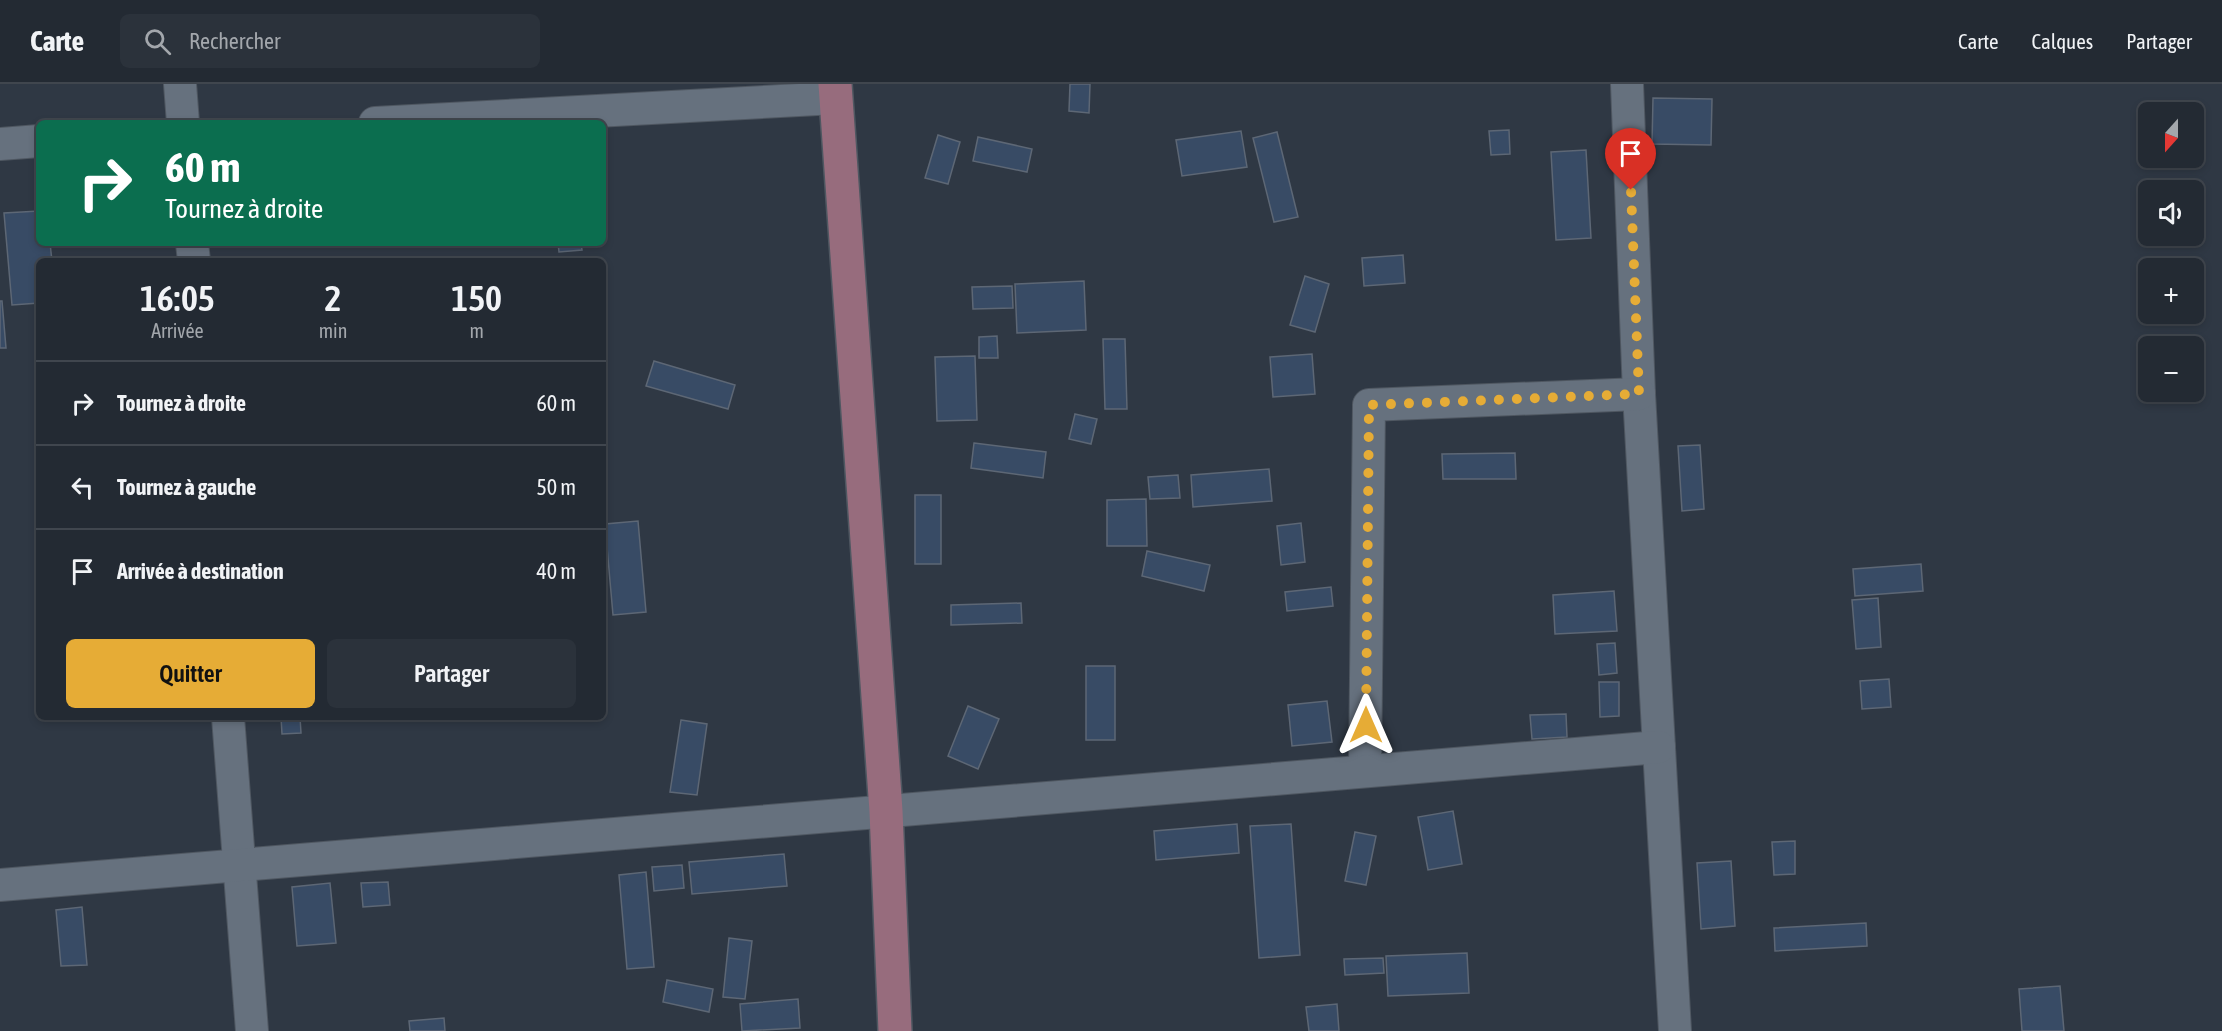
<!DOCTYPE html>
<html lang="fr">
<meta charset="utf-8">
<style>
:root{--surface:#232a33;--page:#2b323b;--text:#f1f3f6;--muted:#a3a7ac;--line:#40464e;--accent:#e6ac36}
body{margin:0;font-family:"Asap Condensed",sans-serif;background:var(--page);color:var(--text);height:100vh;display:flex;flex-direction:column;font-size:22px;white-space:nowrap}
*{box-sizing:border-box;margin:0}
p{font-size:20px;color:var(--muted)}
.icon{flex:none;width:33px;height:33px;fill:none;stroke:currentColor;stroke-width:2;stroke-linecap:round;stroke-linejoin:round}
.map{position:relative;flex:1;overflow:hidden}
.details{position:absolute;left:36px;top:174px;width:570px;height:462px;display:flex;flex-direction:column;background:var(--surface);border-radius:9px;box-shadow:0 3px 9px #0003,0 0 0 2px var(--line)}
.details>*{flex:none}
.banner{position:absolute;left:36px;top:36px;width:570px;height:126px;border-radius:9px;box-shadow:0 3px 9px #0003,0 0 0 2px var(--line);background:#0b6e4f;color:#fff;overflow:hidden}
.needle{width:39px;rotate:201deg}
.tools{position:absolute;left:2138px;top:18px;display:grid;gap:12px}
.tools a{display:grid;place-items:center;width:66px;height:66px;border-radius:9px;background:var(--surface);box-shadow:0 3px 9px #0003,0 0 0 2px var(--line);font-size:30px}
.pin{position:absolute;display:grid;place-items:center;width:51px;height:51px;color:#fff;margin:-62px -26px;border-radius:50% 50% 50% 0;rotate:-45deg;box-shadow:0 0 6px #0007}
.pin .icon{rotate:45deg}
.me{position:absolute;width:66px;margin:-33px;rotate:0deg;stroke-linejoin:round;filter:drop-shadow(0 0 4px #0008)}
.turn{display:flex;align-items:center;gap:21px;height:126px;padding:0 30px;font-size:27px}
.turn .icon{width:78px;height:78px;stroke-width:2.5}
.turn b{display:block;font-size:42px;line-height:51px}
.eta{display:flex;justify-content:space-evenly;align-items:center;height:102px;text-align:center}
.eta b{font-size:36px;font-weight:600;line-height:42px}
.cta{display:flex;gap:12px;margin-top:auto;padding:12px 30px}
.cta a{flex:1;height:69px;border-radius:9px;background:var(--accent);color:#111;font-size:24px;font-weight:600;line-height:69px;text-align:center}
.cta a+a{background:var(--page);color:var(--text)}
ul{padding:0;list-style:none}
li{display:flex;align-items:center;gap:18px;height:84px;padding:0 30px;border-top:2px solid var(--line)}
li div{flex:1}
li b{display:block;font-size:22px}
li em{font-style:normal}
header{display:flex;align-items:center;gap:36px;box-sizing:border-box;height:84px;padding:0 30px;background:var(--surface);border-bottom:2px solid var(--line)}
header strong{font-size:28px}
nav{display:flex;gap:33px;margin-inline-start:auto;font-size:21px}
.search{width:420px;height:54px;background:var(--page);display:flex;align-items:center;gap:15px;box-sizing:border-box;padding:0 21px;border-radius:9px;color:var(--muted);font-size:22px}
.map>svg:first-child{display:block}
.building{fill:#384b65;stroke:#5d6775;stroke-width:1.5}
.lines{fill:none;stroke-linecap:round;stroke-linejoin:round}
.street-casing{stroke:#4f5761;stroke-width:34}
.primary-casing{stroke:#4f5761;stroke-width:36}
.street{stroke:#66717e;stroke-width:32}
.primary{stroke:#976c7d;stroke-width:33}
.route{stroke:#e6ac36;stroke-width:10;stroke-dasharray:0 18}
</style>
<header>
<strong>Carte</strong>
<div class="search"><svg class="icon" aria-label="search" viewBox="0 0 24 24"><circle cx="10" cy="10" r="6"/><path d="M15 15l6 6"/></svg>Rechercher</div>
<nav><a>Carte</a><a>Calques</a><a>Partager</a></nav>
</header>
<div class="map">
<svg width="2222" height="947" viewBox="0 0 2222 947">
<rect width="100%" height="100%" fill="#2f3844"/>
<g class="building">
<polygon points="1070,0 1090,0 1089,29 1069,27"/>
<polygon points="1653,14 1712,15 1711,61 1652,60"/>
<polygon points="1509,46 1510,70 1491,71 1489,47"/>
<polygon points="1241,47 1247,83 1182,92 1176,56"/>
<polygon points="1277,48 1298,133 1274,138 1253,54"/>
<polygon points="938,51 960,58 948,100 925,94"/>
<polygon points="978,53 1032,65 1027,88 973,77"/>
<polygon points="1586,66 1591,154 1556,156 1551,68"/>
<polygon points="39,127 39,159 50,159 52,177 39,177 39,219 12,221 4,129"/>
<polygon points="558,159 581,159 582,166 559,168"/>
<polygon points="1403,171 1405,199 1364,202 1362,174"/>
<polygon points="1305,192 1329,200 1315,248 1290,241"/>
<polygon points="1084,197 1086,246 1017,249 1015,200"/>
<polygon points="1012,202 1013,224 973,225 972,203"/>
<polygon points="0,217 2,217 6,264 0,264"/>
<polygon points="997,252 998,274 979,274 979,253"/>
<polygon points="1103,255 1125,255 1127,325 1105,325"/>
<polygon points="1312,270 1315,310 1273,313 1270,273"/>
<polygon points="975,272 977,336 937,337 935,273"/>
<polygon points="654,277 735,301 728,325 646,302"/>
<polygon points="1075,330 1097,335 1091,360 1069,355"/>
<polygon points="974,359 1046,368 1043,394 971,384"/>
<polygon points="1700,361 1704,425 1682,427 1678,362"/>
<polygon points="1515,369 1516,395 1443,395 1442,370"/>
<polygon points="1269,385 1272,417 1193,423 1191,391"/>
<polygon points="1178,391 1180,414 1150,415 1148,393"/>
<rect x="915" y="411" width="26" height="69"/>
<polygon points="1146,415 1147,462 1107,462 1107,416"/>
<polygon points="638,437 646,528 613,531 605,440"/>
<polygon points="1301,439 1305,478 1281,481 1277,442"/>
<polygon points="1147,467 1210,481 1204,507 1142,492"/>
<polygon points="1921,480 1923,507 1855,512 1853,485"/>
<polygon points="1331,503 1333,522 1287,527 1285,508"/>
<polygon points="1614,507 1617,547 1555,550 1553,511"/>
<polygon points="1878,514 1881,563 1856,565 1852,516"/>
<polygon points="1021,519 1022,539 951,541 951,521"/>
<polygon points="1615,559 1617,589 1599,591 1597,560"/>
<rect x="1086" y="582" width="29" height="74"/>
<polygon points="1889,595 1891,623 1862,625 1860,597"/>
<polygon points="1599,598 1619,598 1619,632 1600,633"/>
<polygon points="1327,617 1332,658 1292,662 1288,621"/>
<polygon points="968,622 999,635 978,685 948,672"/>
<polygon points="1566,630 1567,653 1532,655 1530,631"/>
<polygon points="281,633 300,633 301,649 282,650"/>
<polygon points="681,636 707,640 697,711 670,708"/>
<polygon points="1453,727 1462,780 1428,786 1418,733"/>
<polygon points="1237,740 1239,769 1156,776 1154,747"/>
<polygon points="1291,740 1300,871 1259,874 1250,742"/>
<polygon points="1355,748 1376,752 1366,801 1345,797"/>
<polygon points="1795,757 1795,790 1774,791 1772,758"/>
<polygon points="784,770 787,802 692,810 689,778"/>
<polygon points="1731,777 1735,842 1701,845 1697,779"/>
<polygon points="682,781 684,804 654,807 652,783"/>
<polygon points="646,788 654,883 627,885 619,791"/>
<polygon points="388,798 390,821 363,823 361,799"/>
<polygon points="330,799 336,859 297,862 292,803"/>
<polygon points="82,823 87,881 61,882 56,826"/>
<polygon points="1866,839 1867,862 1775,867 1774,844"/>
<polygon points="729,854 752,857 745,915 723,913"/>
<polygon points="1467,869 1469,909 1388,912 1386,872"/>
<polygon points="1383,874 1384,889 1345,891 1344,875"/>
<polygon points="667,896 713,905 709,928 663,918"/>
<polygon points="2060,902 2064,947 2022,947 2019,905"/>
<polygon points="798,915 800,944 742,947 740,920"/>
<polygon points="1337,920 1339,947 1309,947 1306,923"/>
<polygon points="444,934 445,947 410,947 409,937"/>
</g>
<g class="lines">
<g class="street-casing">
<g id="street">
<polyline points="180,0 183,39"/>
<polyline points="1627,0 1639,310 1675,947"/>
<polyline points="375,39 836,14"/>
<polyline points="0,60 39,57"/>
<polyline points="192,159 194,177"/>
<polyline points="228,633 252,947"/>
<polyline points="1365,686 1369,321 1639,310"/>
<polyline points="0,801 1659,663"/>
</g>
</g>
<g class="primary-casing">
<polyline id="primary" points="835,0 886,727 895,947"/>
</g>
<use href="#street" class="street"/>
<use href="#primary" class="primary"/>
</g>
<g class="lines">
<polyline class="route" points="1366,641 1369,321 1639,310 1631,106"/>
</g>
</svg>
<div class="tools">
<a><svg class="needle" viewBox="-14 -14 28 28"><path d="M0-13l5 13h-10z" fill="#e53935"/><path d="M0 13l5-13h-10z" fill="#a3a7ac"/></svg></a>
<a><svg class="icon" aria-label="sound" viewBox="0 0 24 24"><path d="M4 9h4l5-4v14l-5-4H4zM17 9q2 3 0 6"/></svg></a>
<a>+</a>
<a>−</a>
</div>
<div class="pin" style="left:1631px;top:106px;background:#d93025"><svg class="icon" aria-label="arrive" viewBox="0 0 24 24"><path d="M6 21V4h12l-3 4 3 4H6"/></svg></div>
<svg class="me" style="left:1366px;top:641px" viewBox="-20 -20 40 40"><path d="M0-17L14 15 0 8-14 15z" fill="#e6ac36" stroke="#fff" stroke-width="4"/></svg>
<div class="banner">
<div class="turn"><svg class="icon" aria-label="right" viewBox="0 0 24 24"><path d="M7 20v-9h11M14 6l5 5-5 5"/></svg><div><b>60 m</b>Tournez à droite</div></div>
</div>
<section class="details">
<div class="eta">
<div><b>16:05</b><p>Arrivée</p></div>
<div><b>2</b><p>min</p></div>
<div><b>150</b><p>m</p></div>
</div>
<ul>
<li><svg class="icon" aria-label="right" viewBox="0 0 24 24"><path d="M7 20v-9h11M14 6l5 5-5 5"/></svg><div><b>Tournez à droite</b></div><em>60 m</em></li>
<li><svg class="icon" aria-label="left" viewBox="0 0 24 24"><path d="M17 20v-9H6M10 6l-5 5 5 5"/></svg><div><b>Tournez à gauche</b></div><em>50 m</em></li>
<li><svg class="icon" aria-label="arrive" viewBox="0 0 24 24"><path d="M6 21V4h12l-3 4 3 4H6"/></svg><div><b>Arrivée à destination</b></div><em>40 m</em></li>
</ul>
<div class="cta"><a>Quitter</a><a>Partager</a></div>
</section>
</div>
